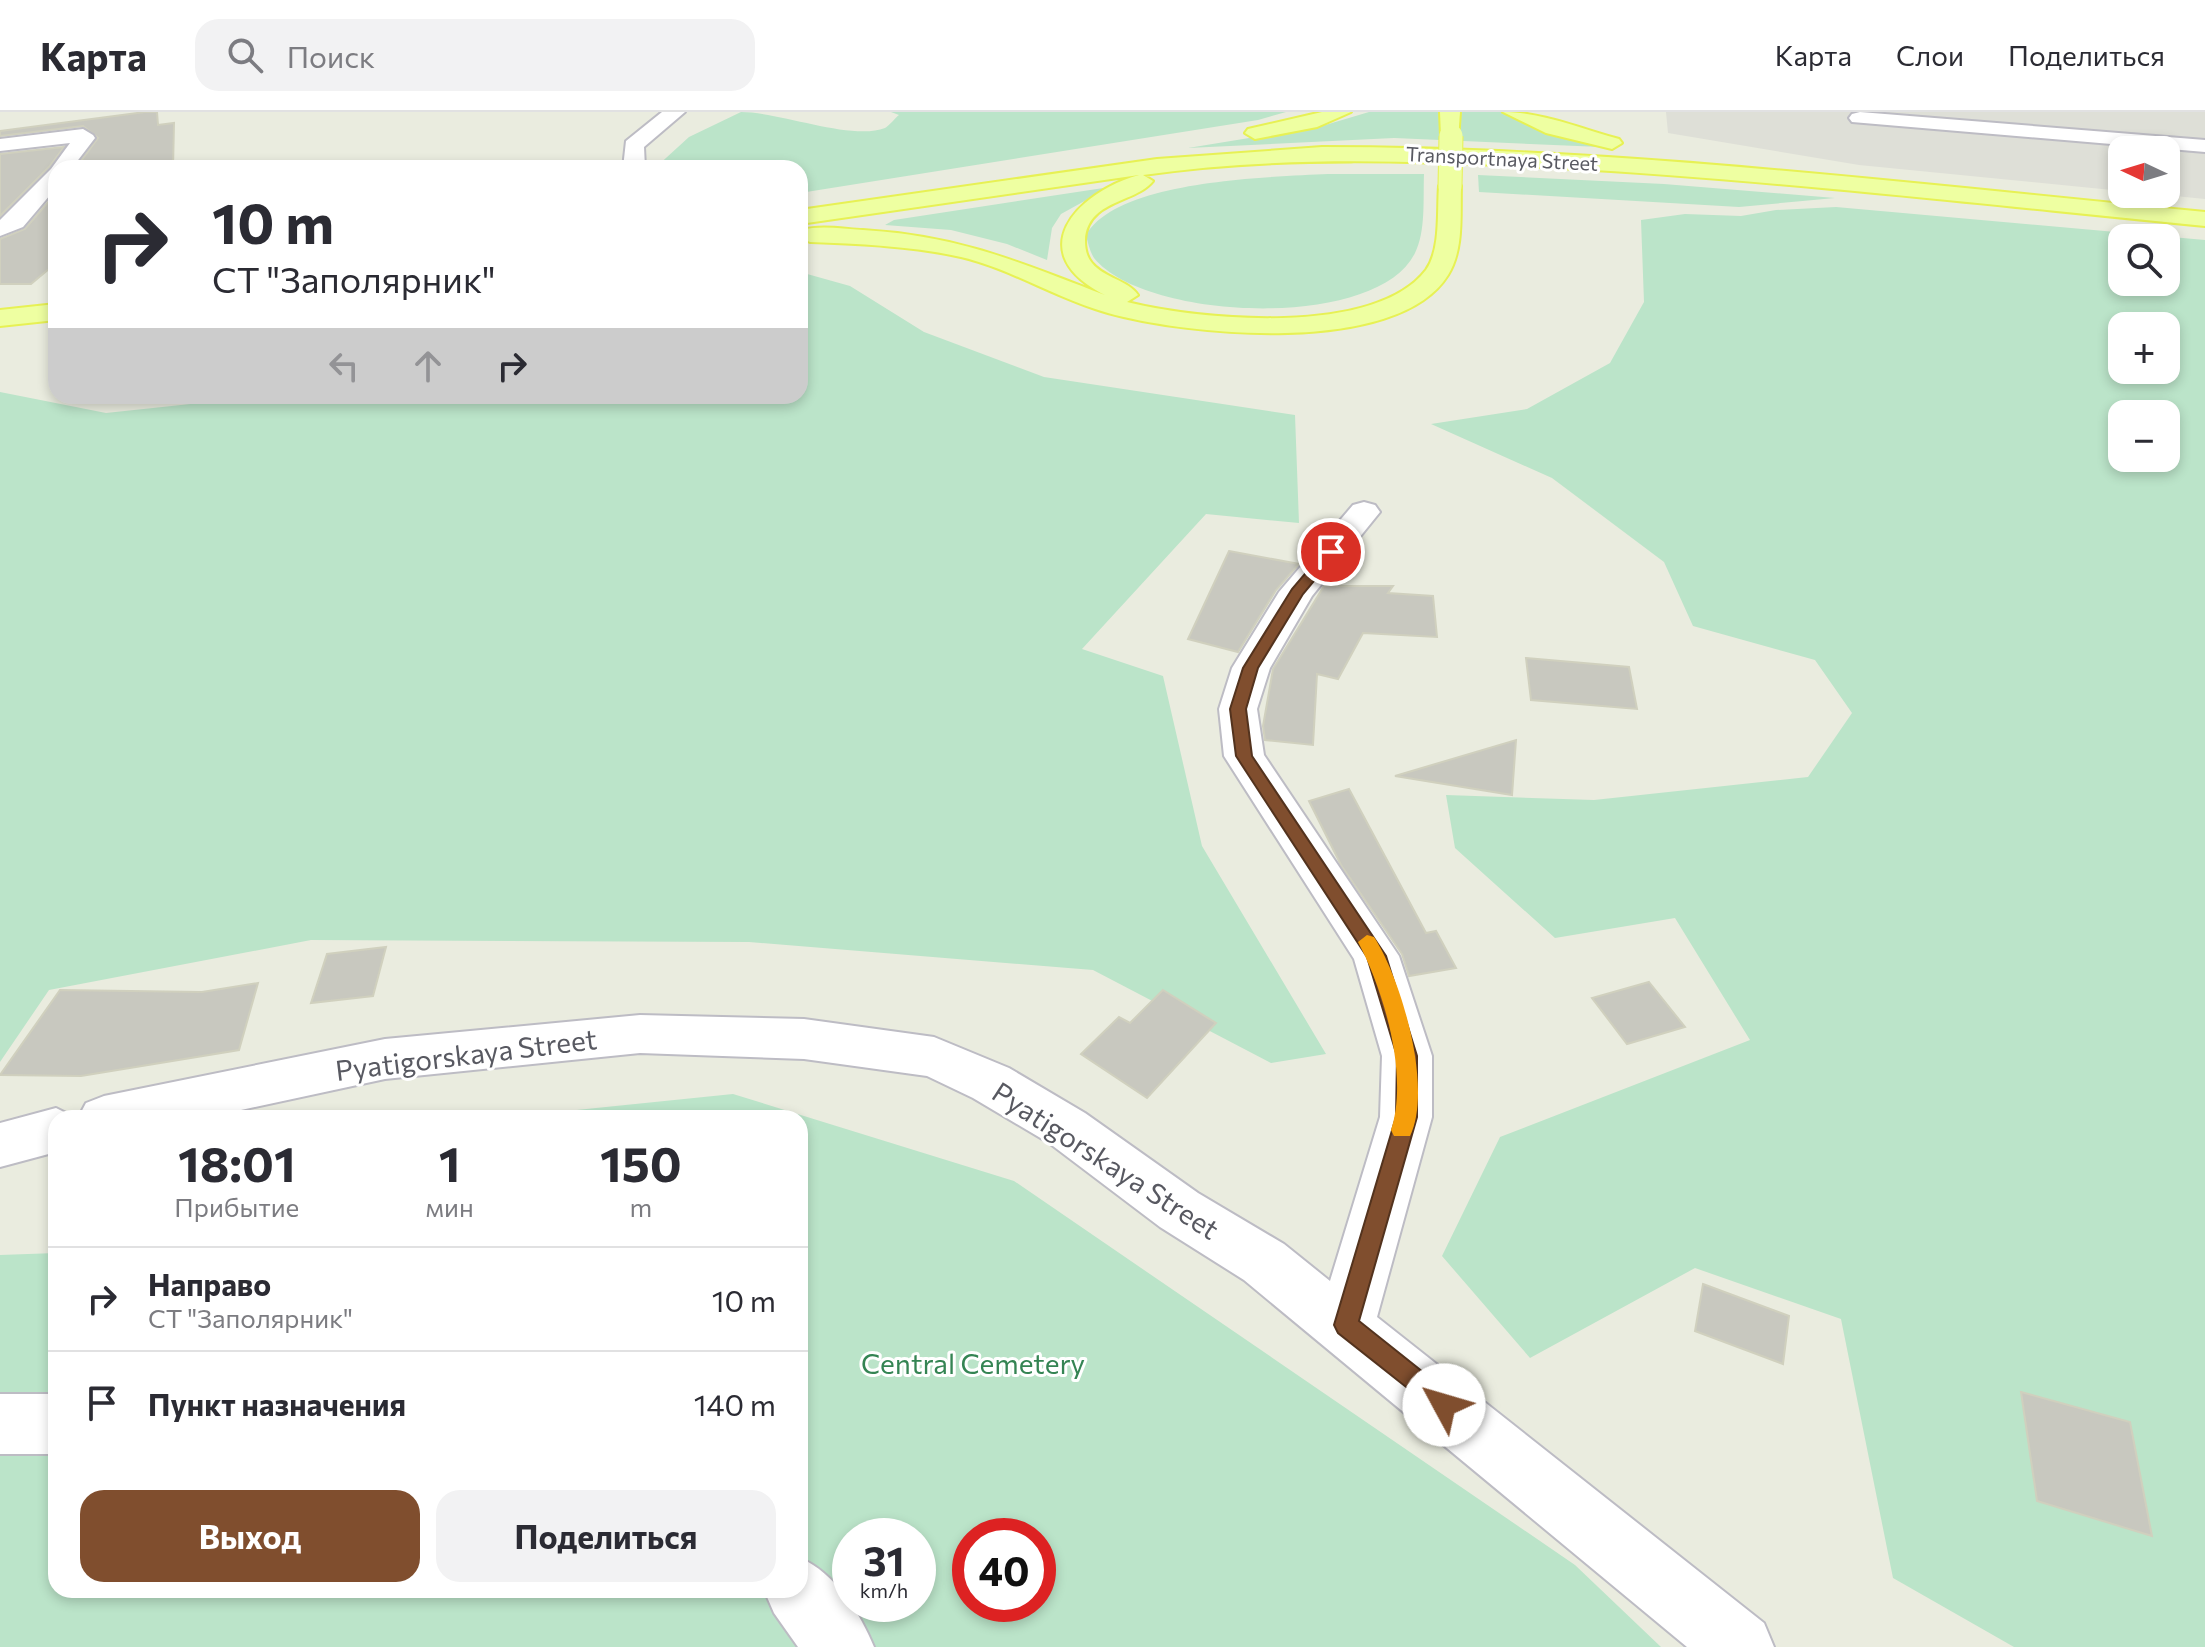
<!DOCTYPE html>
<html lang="ru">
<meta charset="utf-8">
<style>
:root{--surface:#fff;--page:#f2f2f3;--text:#2b2b33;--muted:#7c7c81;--line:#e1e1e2;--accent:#804e2e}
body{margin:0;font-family:Commissioner,sans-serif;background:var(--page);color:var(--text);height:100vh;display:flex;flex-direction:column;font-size:30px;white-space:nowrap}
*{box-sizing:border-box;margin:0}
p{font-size:26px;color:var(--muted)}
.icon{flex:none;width:44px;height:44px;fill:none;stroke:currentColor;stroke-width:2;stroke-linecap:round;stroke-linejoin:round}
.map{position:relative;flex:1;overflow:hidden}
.sheet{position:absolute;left:48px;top:998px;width:760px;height:488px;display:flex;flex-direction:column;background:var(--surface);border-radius:24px;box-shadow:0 4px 12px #0003}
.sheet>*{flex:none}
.hud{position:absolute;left:48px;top:48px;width:760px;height:244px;border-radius:24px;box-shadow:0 4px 12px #0003;background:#fff;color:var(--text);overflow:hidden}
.needle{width:52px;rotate:274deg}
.tools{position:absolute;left:2108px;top:24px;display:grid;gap:16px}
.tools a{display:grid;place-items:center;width:72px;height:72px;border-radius:16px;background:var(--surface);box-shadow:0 4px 12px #0003;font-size:40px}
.speed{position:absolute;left:832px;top:1406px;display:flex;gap:16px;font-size:40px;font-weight:700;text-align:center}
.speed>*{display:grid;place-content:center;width:104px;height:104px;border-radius:50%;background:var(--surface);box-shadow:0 4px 12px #0003;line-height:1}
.speed small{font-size:20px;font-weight:400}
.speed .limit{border:12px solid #d22;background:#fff;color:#111}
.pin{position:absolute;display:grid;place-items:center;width:68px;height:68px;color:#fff;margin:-34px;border:4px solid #fff;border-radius:50%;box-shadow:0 2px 8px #0007}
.me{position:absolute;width:88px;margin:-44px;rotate:309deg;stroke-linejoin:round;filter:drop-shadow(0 0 6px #0008)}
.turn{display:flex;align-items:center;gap:28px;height:168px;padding:0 32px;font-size:36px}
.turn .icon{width:104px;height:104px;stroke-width:2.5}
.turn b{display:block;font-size:56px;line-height:68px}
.lanes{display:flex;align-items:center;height:76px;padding:0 32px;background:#0003;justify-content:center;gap:40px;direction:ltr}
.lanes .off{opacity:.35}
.eta{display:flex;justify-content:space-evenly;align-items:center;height:136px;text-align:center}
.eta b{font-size:48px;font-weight:700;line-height:56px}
.primary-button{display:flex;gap:16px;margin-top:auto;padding:16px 32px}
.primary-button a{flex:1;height:92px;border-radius:24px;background:var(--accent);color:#fff;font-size:32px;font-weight:700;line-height:92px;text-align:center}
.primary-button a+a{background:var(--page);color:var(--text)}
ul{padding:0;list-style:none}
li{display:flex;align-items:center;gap:24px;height:104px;padding:0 32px;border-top:2px solid var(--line)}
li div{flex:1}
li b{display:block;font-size:30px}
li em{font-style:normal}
header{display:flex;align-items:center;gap:48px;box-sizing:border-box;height:112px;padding:0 40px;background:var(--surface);border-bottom:2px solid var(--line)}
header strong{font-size:38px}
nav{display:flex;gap:44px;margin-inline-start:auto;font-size:28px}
.search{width:560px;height:72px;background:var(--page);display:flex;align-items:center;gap:20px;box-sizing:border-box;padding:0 28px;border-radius:24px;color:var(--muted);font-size:30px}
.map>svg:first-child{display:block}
.industrial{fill:#dedfd7}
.green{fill:#bbe4c9;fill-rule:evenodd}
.building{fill:#c8c8bf;stroke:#d0d0be;stroke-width:2}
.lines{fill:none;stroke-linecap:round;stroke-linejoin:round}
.minor-casing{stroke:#bdbcc4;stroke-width:4}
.major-casing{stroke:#e7f154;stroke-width:4}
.minor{fill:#fff;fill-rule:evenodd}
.major{fill:#eeffa1;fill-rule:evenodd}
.major-bridge-casing{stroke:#e7f154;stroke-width:25;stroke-linecap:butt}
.major-bridge{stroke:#eeffa1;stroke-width:23}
.route{fill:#804e2e;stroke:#53331e;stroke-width:2}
.slow{fill:#f59e0b}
.labels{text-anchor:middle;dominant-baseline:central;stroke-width:6;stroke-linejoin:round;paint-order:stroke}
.far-street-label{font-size:20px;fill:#585961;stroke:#fff}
.near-street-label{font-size:28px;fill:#585961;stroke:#fff}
.near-park-label{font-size:28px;fill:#348453;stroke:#fff}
</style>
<header>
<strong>Карта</strong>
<div class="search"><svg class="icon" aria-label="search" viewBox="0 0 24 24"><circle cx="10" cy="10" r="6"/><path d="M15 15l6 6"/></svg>Поиск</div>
<nav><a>Карта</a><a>Слои</a><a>Поделиться</a></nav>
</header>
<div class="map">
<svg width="2205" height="1535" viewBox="0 0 2205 1535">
<rect width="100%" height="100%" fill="#eaecdf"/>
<polygon class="industrial" points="1666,0 2205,0 2205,87 2155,82 2166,82 2166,38 2122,38 2122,79 1859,53 1668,21"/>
<g class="green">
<path d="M741,0c39,0 111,29 144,16 4,-2 10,-10 14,-13l-8,-3h395l-28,8 -458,73v-25h-145l34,-31z"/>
<polygon points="1369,0 1505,0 1549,22 1601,35 1394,26 1188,36 1322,14"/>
<path d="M1328,62h96c-1,25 2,57 -9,79 -38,78 -270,68 -321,5 -4,-6 -6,-15 -8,-23 31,-55 182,-58 242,-61z"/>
<polygon points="1478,63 1664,72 1835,86 1739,95 1479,80"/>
<polygon points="1110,75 1061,102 1052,116 1047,148 1007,132 951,118 885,113 894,108"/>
<path d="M1836,95l369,33v1407h-191l-121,-69 -52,-259 -146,-51 -165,90 -88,-102 58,-119 250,-97 -75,-122 -120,20 -100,-90 -9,-53 148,5 214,-23 44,-64 -37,-53 -122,-34 -29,-64 -112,-84 -121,-54 96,-15 83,-46 34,-61 -3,-82 44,-6 56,2 35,-6zM2122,126h44v44h-44zM2122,214h44v44h-44zM2122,302h44v44h-44z"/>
<polygon points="800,160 850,174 924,220 1044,265 1295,303 1299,411 1206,402 1082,537 1163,564 1202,734 1326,942 1271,951 1093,858 749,830 311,828 49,878 0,950 0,280 106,301 265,284 800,284"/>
<path d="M733,982l281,87 561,384 86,82h-1661v-392l56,-2v337h744v-472h-301zM850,1424h68v68h-68zM970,1424h68v68h-68z"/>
</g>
<g class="building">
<polygon points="145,0 157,0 158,13 174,11 173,56 76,56 98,26 83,14 0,24 0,19"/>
<polygon points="64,35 49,55 0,104 0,42"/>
<polygon points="56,81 56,151 31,172 0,172 0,127 25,117"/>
<polygon points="1229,439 1299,452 1276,478 1238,540 1188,527"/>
<polygon points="1324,474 1393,474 1388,481 1433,484 1437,525 1363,521 1338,567 1317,562 1313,633 1265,628 1263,614 1273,557"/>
<polygon points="1526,546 1629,555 1637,597 1531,588"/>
<polygon points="1516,628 1512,683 1395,664"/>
<polygon points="1349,677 1426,821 1436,819 1456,856 1409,864 1402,842 1341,753 1309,689"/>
<polygon points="386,835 373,884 311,891 327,842"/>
<polygon points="1649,870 1685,915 1627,932 1592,886"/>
<polygon points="258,871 239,938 81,964 0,963 60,878 202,880"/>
<polygon points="1163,878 1216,911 1147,986 1081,942 1119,905 1130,911"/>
<polygon points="1703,1172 1789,1204 1783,1252 1695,1219"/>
<polygon points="2021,1280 2130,1310 2152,1424 2037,1389"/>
</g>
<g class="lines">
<g class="minor-casing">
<g id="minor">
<polygon points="662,0 685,0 644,35 645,56 623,56 626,29"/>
<polygon points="1860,0 2205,28 2205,40 1852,10 1849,6 1852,2"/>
<polygon points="83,17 93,23 95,26 72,56 56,56 56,76 23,115 0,124 0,108 51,57 70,31 0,39 0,27"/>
<polygon points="1364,390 1375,393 1380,400 1312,484 1270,556 1257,597 1264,643 1399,844 1432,944 1432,1005 1377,1205 1764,1511 1774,1535 1687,1535 1244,1168 1160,1115 1049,1031 973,986 927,964 804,947 640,941 385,967 204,1006 78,1006 86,991 104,984 385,927 640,903 804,907 934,925 1009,956 1085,1001 1198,1081 1284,1132 1330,1169 1380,1005 1382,944 1354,847 1224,644 1219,597 1232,556 1279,480 1353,393"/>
<polygon points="56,996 76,1006 56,1006 56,1040 0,1055 0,1011"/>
<rect x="0" y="1282" width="56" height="60"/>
<path d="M800,1446c35,15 60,55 74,89h-76l-24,-34 -10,-23h36z"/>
</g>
</g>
<g class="major-casing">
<g id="major">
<polygon points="1322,0 1351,0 1317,15 1255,27 1245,21 1248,17"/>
<polygon points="1440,0 1460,0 1458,28 1451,30 1441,24"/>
<path d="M1503,0c38,0 79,17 116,27l3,4 -10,6 -66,-16z"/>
<path d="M1322,35c295,0 590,37 883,65v14c-215,-21 -430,-46 -645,-58 -140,-7 -278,-13 -417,7l10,6c-17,22 -66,19 -68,59 0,8 1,16 7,23 12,15 36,17 46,32l-11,7c72,18 248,35 299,-32 15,-21 11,-59 13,-84l11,-7 8,2 3,5c-1,29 3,63 -13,89 -51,82 -262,60 -340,38 -51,-14 -96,-44 -147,-56 -49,-11 -101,-13 -151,-15l-10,-4 2,-8c19,-5 41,-1 61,0 97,6 153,31 242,65 -83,-41 -31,-102 34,-120l-339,49v-14l357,-51z"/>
<polygon points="56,192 56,208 0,214 0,198"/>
</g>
</g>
<use href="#minor" class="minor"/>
<use href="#major" class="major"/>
<g class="major-bridge-casing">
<polyline id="major-bridge" points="1450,74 1451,24"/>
</g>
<use href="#major-bridge" class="major-bridge"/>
</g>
<polygon class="route" points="1326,437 1338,440 1303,482 1258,556 1246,597 1252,644 1386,844 1417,944 1417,1005 1359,1209 1453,1284 1457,1293 1453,1302 1444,1305 1338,1221 1334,1213 1396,1005 1397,944 1367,845 1236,644 1230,597 1243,556 1292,477"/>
<path class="slow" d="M1367,823l7,2c28,43 59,152 36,199h-16l-3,-6c18,-54 -7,-140 -33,-188z"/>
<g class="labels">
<g class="far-street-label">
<text transform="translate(1502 46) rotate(3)">Transportnaya Street</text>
</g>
<g class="near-street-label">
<text transform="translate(466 942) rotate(-7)">Pyatigorskaya Street</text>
<text transform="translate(1106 1048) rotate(33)">Pyatigorskaya Street</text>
</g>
<g class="near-park-label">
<text x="973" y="1251">Central Cemetery</text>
</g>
</g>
</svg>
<div class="tools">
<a><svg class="needle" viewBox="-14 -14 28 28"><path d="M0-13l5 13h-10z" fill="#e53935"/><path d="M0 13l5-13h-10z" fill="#7c7c81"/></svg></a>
<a><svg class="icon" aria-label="search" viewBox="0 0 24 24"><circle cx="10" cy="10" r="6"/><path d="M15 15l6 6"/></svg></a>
<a>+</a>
<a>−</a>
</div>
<div class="speed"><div>31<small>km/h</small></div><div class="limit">40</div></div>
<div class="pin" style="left:1331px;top:440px;background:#d93025"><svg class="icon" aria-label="arrive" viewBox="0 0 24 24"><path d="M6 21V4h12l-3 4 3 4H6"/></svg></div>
<svg class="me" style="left:1444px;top:1293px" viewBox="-20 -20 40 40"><circle r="19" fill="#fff"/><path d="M0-13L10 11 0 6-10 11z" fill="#804e2e"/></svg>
<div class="hud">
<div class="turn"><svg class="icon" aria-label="right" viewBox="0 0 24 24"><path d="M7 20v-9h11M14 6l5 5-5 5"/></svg><div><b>10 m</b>СТ &quot;Заполярник&quot;</div></div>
<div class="lanes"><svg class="icon off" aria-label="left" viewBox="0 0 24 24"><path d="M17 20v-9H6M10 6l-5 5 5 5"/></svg><svg class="icon off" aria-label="ahead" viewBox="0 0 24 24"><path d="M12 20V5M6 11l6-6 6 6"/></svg><svg class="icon" aria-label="right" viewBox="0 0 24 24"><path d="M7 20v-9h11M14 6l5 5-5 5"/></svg></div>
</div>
<section class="sheet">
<div class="eta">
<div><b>18:01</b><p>Прибытие</p></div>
<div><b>1</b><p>мин</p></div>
<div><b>150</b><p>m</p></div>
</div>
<ul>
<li><svg class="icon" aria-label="right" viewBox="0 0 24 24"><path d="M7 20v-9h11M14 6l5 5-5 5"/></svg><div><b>Направо</b><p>СТ &quot;Заполярник&quot;</p></div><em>10 m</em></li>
<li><svg class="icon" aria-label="arrive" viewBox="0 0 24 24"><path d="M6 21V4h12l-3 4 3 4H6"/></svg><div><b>Пункт назначения</b></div><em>140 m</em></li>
</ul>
<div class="primary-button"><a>Выход</a><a>Поделиться</a></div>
</section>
</div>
